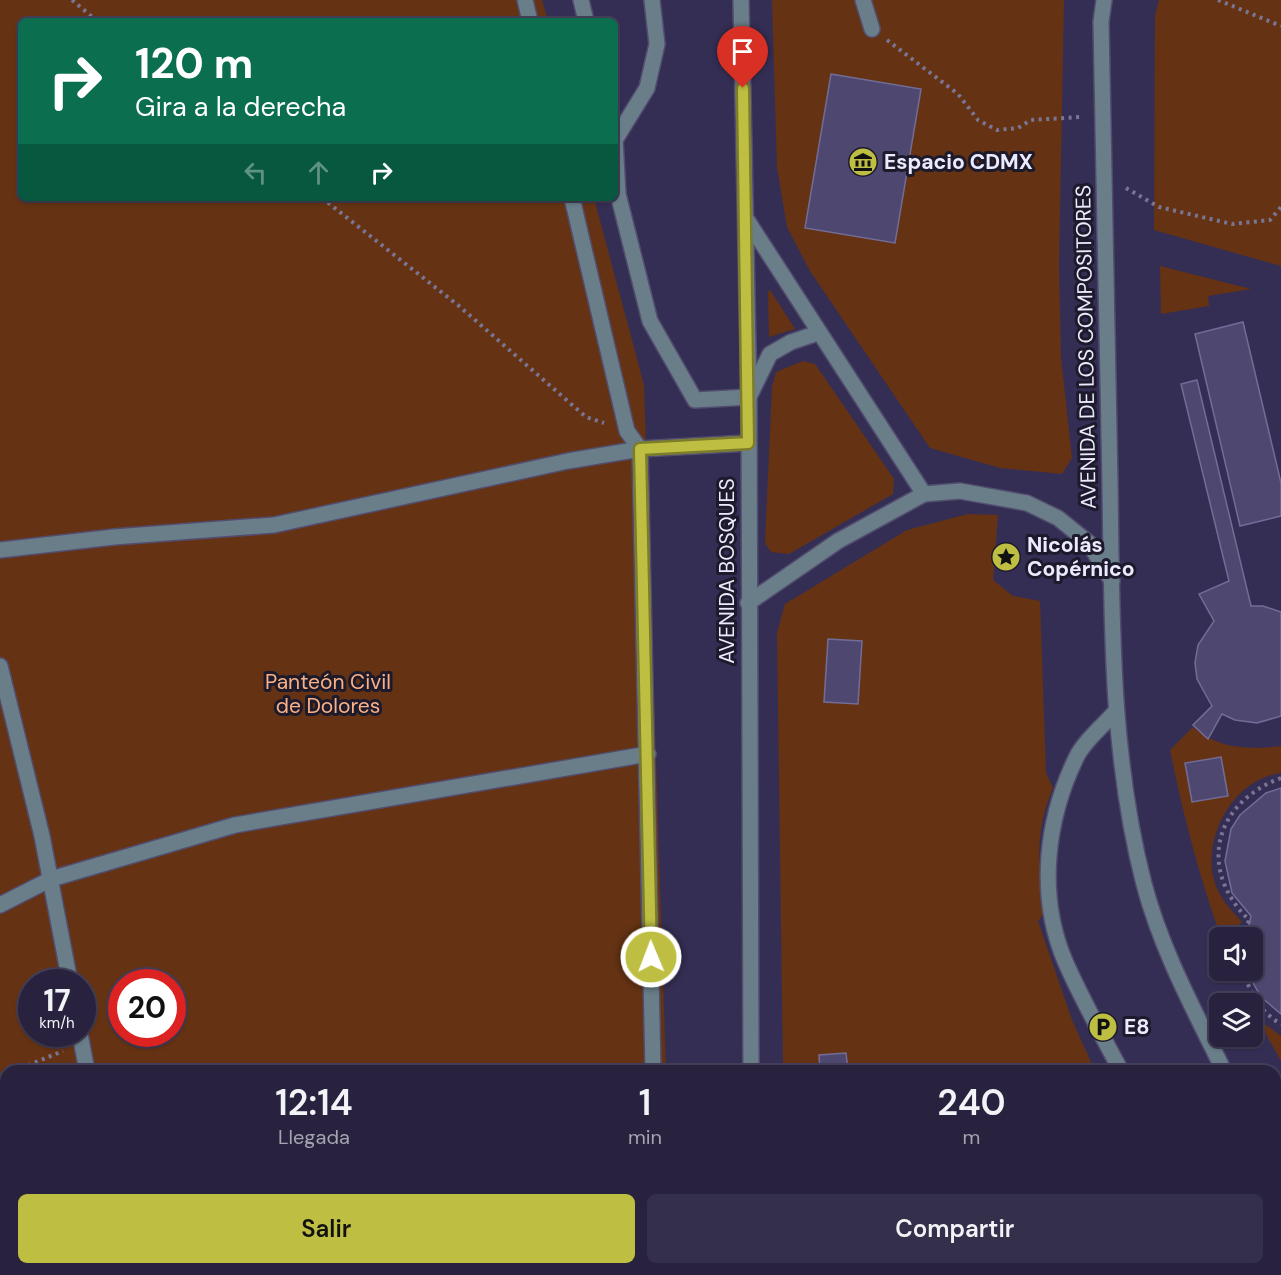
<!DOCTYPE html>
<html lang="es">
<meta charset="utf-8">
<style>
:root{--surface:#28223f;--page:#342f4a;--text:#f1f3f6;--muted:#a5a4b0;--line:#443f59;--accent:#bebf42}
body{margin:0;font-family:"DM Sans",sans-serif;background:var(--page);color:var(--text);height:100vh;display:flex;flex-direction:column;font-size:22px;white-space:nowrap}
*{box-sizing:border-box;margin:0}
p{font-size:20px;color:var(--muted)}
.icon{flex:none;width:33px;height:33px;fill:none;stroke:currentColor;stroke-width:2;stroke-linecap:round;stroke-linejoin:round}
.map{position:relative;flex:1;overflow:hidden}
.panel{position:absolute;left:0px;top:1065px;width:1281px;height:210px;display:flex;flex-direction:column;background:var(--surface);border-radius:18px 18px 0 0;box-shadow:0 2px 4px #0004,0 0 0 2px var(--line)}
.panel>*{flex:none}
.guide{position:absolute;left:18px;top:18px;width:600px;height:183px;border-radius:9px;box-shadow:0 2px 4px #0004,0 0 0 2px var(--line);background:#0b6e4f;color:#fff;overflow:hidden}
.controls{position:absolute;left:1209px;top:927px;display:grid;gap:12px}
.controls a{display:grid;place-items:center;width:54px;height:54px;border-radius:9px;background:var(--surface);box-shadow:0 2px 4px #0004,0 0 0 2px var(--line);font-size:30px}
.speed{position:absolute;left:18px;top:969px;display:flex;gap:12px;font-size:30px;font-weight:700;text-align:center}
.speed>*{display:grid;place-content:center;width:78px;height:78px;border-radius:50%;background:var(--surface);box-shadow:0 2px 4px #0004,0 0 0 2px var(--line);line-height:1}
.speed small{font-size:15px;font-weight:400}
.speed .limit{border:9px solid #d22;background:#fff;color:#111}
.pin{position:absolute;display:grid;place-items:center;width:51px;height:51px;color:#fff;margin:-62px -26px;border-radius:50% 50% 50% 0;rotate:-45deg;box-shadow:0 0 6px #0007}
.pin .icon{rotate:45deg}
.me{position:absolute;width:66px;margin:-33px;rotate:359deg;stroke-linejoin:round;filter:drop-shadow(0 0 4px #0008)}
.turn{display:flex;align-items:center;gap:21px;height:126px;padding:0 18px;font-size:27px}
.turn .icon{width:78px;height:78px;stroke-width:2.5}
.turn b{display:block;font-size:42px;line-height:51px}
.lanes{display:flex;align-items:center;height:57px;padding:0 18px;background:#0003;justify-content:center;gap:30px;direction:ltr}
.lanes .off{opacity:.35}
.eta{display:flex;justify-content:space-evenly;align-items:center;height:102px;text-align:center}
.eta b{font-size:36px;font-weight:600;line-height:42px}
.cta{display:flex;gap:12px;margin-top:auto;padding:12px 18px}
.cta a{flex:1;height:69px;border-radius:9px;background:var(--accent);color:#111;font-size:24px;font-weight:600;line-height:69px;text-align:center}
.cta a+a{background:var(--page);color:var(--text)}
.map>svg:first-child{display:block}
.green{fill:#653313;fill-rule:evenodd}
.building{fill:#4e4870;stroke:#726d98;stroke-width:1.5}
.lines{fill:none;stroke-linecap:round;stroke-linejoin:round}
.minor-casing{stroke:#524c6f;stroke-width:18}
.path{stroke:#7a7594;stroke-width:4;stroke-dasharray:3 4.5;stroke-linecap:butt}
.minor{stroke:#697e89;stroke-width:15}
.route-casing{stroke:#7c7c2b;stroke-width:15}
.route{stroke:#bebf42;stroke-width:10}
.labels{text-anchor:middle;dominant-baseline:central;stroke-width:6;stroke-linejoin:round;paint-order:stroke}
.poi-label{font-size:21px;font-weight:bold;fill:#eceafe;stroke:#1c1a2b;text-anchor:start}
.street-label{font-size:21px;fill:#eceafe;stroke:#1c1a2b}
.park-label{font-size:21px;fill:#fbb086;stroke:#1c1a2b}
</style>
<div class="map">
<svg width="1281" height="1275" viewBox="0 0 1281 1275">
<rect width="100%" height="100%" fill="#352e54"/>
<g class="green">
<path d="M0,0h542l6,21h-527v177h573l50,187 22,686h-660v198h665v6h-671zM32,982h50v52h-50zM122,982h50v52h-50z"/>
<polygon points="772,0 1064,0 1059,266 1061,358 1072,458 1062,474 1000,468 930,448 810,271 787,227 777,167"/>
<polygon points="1159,0 1281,0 1281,266 1154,230 1155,15"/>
<polygon points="1160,266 1251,289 1208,296 1209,306 1161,314"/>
<polygon points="770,290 795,329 769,337 768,292"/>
<polygon points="803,361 815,364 894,479 893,494 789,554 771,552 765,543 772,387 776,372"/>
<path d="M968,514l30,1 -5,65 20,16 27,5 6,172 7,15c-18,41 -16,81 -7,123l-8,10 34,99 23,51h-312l-6,-438 8,-29 122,-74z"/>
<path d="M1193,727c25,22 56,23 88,19v27c-47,6 -79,63 -67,107 5,18 16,29 28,42l-18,15h-3c-22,-61 -38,-123 -51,-187z"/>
<polygon points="1257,1018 1281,1036 1281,1061"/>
<polygon points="927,1269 1243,1269 1250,1275 927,1275"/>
</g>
<g class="building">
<polygon points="831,74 921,89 895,243 805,228"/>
<polygon points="1243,322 1281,483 1281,516 1240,526 1195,334"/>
<polygon points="1197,380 1251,606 1263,606 1281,612 1281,716 1257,723 1235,720 1222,714 1208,739 1193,725 1212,706 1197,679 1195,663 1198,645 1214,621 1199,594 1229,581 1181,384"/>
<polygon points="828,639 862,641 858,704 824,702"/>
<polygon points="1221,757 1228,796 1192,802 1185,763"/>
<polygon points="1281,788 1281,1014 1261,997 1252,981 1248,970 1252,970 1252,938 1246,938 1251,916 1232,893 1225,861 1231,829 1240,815 1266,793"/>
<polygon points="846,1053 848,1071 820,1071 819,1055"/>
</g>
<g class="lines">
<g class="minor-casing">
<g id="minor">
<polyline points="525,0 530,21"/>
<polyline points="581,0 586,21"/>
<polyline points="652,0 657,44 647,88 615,140 618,194 650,321 695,400 749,397 770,354 791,342 818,333"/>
<polyline points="741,0 749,397 751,1071"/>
<polyline points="863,0 872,29"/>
<path d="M1104,0l-3,22c3,154 6,308 9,462 2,134 0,269 34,400 17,65 50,126 80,187"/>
<polyline points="572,198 627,431 640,449 653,1071"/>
<polyline points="747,220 924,494"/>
<polyline points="0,550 114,537 274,525 568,461 640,449 748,443"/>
<polyline points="748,603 838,541 924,494 960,491 1027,503 1058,518 1089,543 1112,581"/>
<polyline points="0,666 42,836 70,982"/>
<path d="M1116,711c-12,14 -31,29 -39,45 -31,63 -40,139 -12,205 16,37 37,74 56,110"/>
<polyline points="0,905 51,879 235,825 648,754"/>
<polyline points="80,1034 87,1071"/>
<polyline points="1275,1107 1281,1111"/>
<polyline points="1275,1167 1281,1178"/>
<polyline points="125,1269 126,1275"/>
<polyline points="658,1269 658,1275"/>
<polyline points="752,1269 752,1275"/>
</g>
</g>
<g class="path">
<polyline points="72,0 97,21"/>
<polyline points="1218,0 1281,26"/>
<polyline points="887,40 958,94 978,120 997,130 1018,128 1031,120 1081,117"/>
<polyline points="1126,188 1159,207 1232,224 1270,220 1281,207"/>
<polyline points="322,198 459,306 586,417 604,423"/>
<path d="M1244,938l5,-18c-52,-51 -35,-117 32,-142"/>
<path d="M1243,970c7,23 17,42 38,54"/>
<polyline points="14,1071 63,1051"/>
<polyline points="0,1076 6,1074"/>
<polyline points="29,1275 42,1269"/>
</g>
<use href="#minor" class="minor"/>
</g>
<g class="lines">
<g class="route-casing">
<polyline id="route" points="651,957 640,449 748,443 743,88"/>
</g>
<use href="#route" class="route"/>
</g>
<defs>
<g id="museum-disc" transform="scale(1.5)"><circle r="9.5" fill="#bebf42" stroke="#1c1a2b"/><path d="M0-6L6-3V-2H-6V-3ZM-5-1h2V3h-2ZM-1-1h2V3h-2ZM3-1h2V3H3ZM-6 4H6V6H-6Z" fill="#111"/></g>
<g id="sight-disc" transform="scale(1.5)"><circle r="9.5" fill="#bebf42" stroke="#1c1a2b"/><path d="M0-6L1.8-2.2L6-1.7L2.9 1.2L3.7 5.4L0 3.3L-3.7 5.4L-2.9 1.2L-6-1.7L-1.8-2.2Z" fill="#111"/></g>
<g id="parking-disc" transform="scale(1.5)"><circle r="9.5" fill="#bebf42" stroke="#1c1a2b"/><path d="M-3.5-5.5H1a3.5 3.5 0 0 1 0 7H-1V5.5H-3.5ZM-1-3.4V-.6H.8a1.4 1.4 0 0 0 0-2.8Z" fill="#111"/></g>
</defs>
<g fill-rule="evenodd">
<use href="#museum-disc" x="863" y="162"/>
<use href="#sight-disc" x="1006" y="557"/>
<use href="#parking-disc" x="1103" y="1027"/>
</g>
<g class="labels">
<g class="poi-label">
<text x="884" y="162">Espacio CDMX</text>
<text x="1027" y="545">Nicolás<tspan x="1027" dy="24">Copérnico</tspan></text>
<text x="1124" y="1027">E8</text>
</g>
<g class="street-label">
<text transform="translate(1086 347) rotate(-91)">AVENIDA DE LOS COMPOSITORES</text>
<text transform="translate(727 571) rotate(-90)">AVENIDA BOSQUES</text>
</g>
<g class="park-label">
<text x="328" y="682">Panteón Civil<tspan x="328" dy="24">de Dolores</tspan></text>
</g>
</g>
</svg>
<div class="controls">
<a><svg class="icon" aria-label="sound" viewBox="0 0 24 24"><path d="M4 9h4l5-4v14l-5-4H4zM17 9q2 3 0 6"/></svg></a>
<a><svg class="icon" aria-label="layers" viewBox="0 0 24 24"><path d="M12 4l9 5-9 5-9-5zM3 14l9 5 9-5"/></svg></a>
</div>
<div class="speed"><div>17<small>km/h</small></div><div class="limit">20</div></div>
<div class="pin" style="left:743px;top:88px;background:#d93025"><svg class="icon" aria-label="arrive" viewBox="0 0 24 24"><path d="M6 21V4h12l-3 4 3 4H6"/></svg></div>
<svg class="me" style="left:651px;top:957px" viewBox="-20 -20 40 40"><circle r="17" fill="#bebf42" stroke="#fff" stroke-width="3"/><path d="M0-11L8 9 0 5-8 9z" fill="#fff"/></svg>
<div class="guide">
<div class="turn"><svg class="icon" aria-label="right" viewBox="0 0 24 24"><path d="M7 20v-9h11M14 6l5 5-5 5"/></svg><div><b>120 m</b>Gira a la derecha</div></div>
<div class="lanes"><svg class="icon off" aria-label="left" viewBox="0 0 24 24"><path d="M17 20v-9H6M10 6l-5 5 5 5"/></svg><svg class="icon off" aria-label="ahead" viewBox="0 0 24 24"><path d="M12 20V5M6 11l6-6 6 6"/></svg><svg class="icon" aria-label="right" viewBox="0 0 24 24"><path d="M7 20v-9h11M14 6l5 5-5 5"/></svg></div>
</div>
<section class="panel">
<div class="eta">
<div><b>12:14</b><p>Llegada</p></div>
<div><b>1</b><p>min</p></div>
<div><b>240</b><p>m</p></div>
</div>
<div class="cta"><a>Salir</a><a>Compartir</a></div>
</section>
</div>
